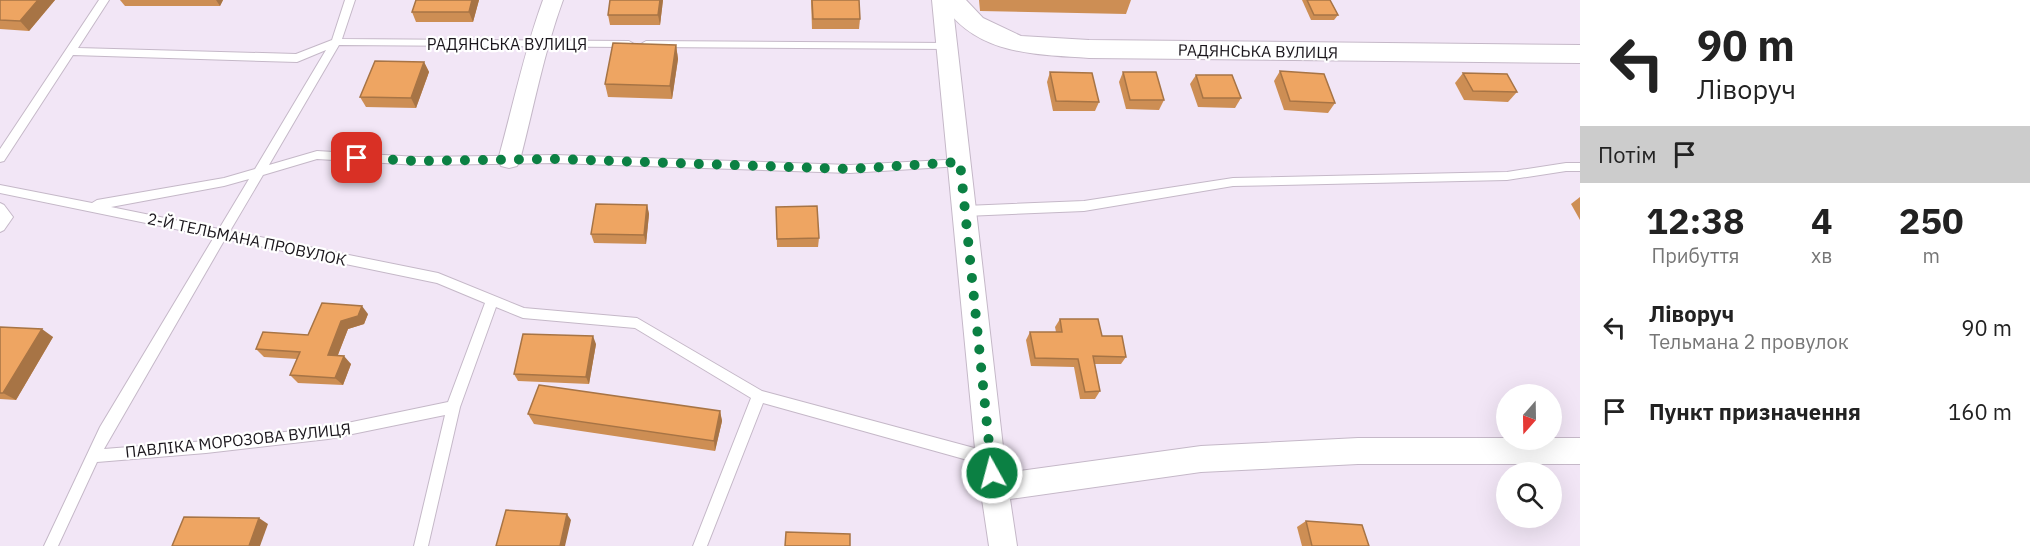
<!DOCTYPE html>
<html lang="uk">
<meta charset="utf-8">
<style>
:root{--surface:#fff;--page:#f6f6f6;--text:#222;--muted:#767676}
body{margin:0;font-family:"IBM Plex Sans",sans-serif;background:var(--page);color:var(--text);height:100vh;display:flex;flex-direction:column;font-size:22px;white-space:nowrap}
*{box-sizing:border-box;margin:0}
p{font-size:20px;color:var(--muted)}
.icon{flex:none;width:33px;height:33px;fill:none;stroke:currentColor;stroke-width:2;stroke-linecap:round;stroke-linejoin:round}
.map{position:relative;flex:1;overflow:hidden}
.side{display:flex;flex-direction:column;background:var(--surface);width:450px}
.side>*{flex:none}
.hud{background:#fff;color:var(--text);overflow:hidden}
.needle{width:39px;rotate:200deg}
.controls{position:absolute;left:1496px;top:384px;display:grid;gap:12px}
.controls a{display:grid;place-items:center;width:66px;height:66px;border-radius:50%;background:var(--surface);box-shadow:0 6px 24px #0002;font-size:30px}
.pin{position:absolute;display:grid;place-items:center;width:51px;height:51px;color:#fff;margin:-26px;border-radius:12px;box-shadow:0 3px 9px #0006}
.me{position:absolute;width:66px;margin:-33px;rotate:353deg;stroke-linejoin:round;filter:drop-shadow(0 0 4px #0008)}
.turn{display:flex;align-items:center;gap:21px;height:126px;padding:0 18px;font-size:27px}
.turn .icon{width:78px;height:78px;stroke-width:2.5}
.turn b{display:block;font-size:42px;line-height:51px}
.then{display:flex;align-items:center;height:57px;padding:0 18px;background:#0003;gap:12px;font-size:22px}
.eta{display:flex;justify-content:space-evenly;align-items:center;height:102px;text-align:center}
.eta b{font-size:36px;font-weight:700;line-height:42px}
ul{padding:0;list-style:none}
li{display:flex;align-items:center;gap:18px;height:84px;padding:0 18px}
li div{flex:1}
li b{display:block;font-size:22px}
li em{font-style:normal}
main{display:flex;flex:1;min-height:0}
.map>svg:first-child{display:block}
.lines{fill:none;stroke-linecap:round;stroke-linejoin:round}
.service-casing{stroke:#c5b8c8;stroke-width:2}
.minor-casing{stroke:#c5b8c8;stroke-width:2}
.tertiary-casing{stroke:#c5b8c8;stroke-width:2}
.service{fill:#fff;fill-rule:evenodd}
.minor{fill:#fff;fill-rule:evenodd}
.tertiary{fill:#fff;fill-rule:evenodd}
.wall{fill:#cd8e54}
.shaded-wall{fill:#a77445}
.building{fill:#eea562;stroke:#a77445;stroke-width:1.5}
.route{stroke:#0b8043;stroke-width:10;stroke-dasharray:0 18}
.labels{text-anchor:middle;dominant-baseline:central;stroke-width:4.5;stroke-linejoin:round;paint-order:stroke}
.street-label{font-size:16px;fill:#1a161c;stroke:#fff}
</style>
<main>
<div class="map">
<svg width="1580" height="546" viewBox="0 0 1580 546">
<rect width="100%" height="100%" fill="#f2e6f6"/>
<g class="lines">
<g class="service-casing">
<g id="service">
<path d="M99,0h10l-31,48 218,6 36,-14 13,-40h10l-13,39 287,2 5,3 -5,3 -290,-2 -70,120 48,-14 101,6 137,-2 295,10 114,-6 2,3 -2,3 -4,1 -110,7 -295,-10 -137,2 -101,-6 -54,16 -33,56 208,42 86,35 113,10 125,73 227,61 5,2 2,5 -2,5 -5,2 -226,-63 -56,143h-14l58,-148 -116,-70 -112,-10 -27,-11 -36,100 -32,139h-14l31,-131 -117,24 -122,14 -109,9 -39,84h-14l56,-119 114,-190 -214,-44v-8l92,18 5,-3 127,-22 31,-9 71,-119 -29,12 -224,-7 -69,106 -4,1v-13zM249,179l-30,50 -108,-22 113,-21zM225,239l212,44 48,20 -37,99 -120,25 -122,14 -102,8z"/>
<polygon points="646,41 948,43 953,46 948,49 646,47 641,44"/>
<polygon points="1566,163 1580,163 1580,171 1566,171 1507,180 1233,186 1084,211 965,216 959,211 965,206 1084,201 1233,178 1507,172"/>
<polygon points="0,203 4,205 13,217 4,230 0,232"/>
</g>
</g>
<g class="minor-casing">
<g id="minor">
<path d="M543,0h20c-19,52 -29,106 -43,160l-3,6 -8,2 -8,-2 -3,-6c15,-54 26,-108 45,-160z"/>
<polygon points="932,0 952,0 1006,473 1201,446 1358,438 1580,438 1580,464 1358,464 1201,472 1010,499 1017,546 989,546 976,459"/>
</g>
</g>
<g class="tertiary-casing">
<path id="tertiary" d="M940,0h26l17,18 38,18 68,4 491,5v18l-491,-5c-57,-4 -115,-3 -149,-58z"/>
</g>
<use href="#service" class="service"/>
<use href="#minor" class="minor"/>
<use href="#tertiary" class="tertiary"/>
</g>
<g class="wall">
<polygon points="0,0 55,0 29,31 0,29"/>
<polygon points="120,0 223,0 220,6 125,6"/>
<polygon points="416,0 479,0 473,22 416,22 412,12"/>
<polygon points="663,0 660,25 610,25 608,15"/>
<polygon points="811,0 859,0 860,19 859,29 812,29"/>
<polygon points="979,0 1131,0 1126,14 980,11"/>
<polygon points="1302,0 1330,0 1338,15 1334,20 1311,20"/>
<polygon points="676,45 678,59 672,99 608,97 605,84"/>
<polygon points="424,62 429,72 416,108 366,107 360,97"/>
<polygon points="1280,71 1335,103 1328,113 1284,110 1274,81"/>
<polygon points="1050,72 1099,102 1095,111 1053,111 1047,82"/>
<polygon points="1123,72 1164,100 1159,110 1126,109 1119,82"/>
<polygon points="1463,73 1517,92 1508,102 1464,100 1455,83"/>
<polygon points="1196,75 1241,98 1235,108 1198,107 1190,84"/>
<polygon points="1580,197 1580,220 1571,204"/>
<polygon points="647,205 649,214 646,244 594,243 591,234"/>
<polygon points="776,207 819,238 818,247 777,247"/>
<polygon points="368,314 364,324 348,329 338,355 351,364 343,385 298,383 290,375 297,359 264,357 256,349 308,335"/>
<polygon points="1060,319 1102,336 1126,357 1121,364 1094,364 1100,391 1095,399 1080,399 1074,367 1031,366 1026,340 1030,332 1056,332 1055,327"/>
<polygon points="0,327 53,337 16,400 0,399"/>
<polygon points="596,344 589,384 518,381 514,374"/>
<polygon points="720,411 722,421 715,451 534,424 528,414"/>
<polygon points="1306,521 1369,546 1302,546 1297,527"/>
</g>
<g class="shaded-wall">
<polygon points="38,0 55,0 29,31 20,21"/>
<polygon points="216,0 223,0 220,6"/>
<polygon points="472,0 479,0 473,22 469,12"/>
<polygon points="660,0 663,0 660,25 658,15"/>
<polygon points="676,45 678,59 672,99 670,86"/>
<polygon points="424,62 429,72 416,108 411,98"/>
<polygon points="647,205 649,214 646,244 644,235"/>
<polygon points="362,306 368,314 364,324 348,329 335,362 328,355 341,321"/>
<polygon points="42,329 53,337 16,400 3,393"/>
<polygon points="593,336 596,344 589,384 586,377"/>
<polygon points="344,356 351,364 343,385 335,378"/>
<polygon points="720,411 722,421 715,451 714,441"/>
<polygon points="567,514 571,520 565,546 560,546"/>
<polygon points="259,518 268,524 260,546 249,546"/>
</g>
<g class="building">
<polygon points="0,0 38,0 20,21 0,20"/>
<polygon points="416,0 472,0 469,12 412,12"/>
<polygon points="610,0 660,0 658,15 608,15"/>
<polygon points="812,0 859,0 860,19 813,19"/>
<polygon points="1307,0 1330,0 1338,15 1314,15"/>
<polygon points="613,43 676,45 670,86 605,84"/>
<polygon points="375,61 424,62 411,98 360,97"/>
<polygon points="1280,71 1324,74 1335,103 1290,101"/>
<polygon points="1050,72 1092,73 1099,102 1056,101"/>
<polygon points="1123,72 1156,72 1164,100 1130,100"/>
<polygon points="1463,73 1507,74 1517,92 1473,91"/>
<polygon points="1196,75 1232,75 1241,98 1203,98"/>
<polygon points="596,204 647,205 644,235 591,234"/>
<polygon points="817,206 819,238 777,239 776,207"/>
<polygon points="322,303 362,306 358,316 341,321 328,355 344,356 335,378 290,375 300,352 256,349 263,332 308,335"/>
<polygon points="1060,319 1098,319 1102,336 1122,336 1126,357 1093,356 1100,391 1085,392 1078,359 1035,358 1030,332 1062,332"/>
<polygon points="0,327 42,329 3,393 0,393"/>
<polygon points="523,334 593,336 586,377 514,374"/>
<polygon points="539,385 720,411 714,441 528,414"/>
<polygon points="506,510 567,514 560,546 496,546"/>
<polygon points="184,517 259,518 249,546 172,546"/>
<polygon points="1306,521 1362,525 1369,546 1312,546"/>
<polygon points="786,532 850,534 850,546 785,546"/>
</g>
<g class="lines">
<polyline class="route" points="357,158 418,161 555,159 850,169 960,162 992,473"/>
</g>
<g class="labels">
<g class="street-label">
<text x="507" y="44">РАДЯНСЬКА ВУЛИЦЯ</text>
<text transform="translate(1258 51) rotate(1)">РАДЯНСЬКА ВУЛИЦЯ</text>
<text transform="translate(247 239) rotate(12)">2-Й ТЕЛЬМАНА ПРОВУЛОК</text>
<text transform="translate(238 440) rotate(-6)">ПАВЛІКА МОРОЗОВА ВУЛИЦЯ</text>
</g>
</g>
</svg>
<div class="controls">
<a><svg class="needle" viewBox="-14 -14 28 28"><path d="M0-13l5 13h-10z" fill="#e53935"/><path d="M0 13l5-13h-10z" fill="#767676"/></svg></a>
<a><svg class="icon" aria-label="search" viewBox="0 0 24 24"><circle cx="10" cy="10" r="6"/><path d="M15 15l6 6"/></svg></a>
</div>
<div class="pin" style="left:357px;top:158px;background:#d93025"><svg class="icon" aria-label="arrive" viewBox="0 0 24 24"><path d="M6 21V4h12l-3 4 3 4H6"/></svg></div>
<svg class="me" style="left:992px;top:473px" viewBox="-20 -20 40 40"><circle r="17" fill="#0b8043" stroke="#fff" stroke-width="3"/><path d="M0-11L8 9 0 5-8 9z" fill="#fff"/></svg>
</div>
<section class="side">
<div class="hud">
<div class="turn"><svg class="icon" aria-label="left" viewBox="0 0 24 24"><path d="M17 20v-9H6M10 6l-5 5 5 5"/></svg><div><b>90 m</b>Ліворуч</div></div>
<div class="then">Потім<svg class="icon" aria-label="arrive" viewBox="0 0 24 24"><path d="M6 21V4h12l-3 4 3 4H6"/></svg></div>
</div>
<div class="eta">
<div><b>12:38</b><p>Прибуття</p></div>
<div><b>4</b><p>хв</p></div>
<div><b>250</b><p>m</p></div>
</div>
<ul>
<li><svg class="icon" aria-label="left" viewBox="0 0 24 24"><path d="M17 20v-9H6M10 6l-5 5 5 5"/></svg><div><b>Ліворуч</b><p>Тельмана 2 провулок</p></div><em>90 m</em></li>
<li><svg class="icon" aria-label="arrive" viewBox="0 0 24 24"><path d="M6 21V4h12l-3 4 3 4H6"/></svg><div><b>Пункт призначення</b></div><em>160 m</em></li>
</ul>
</section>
</main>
